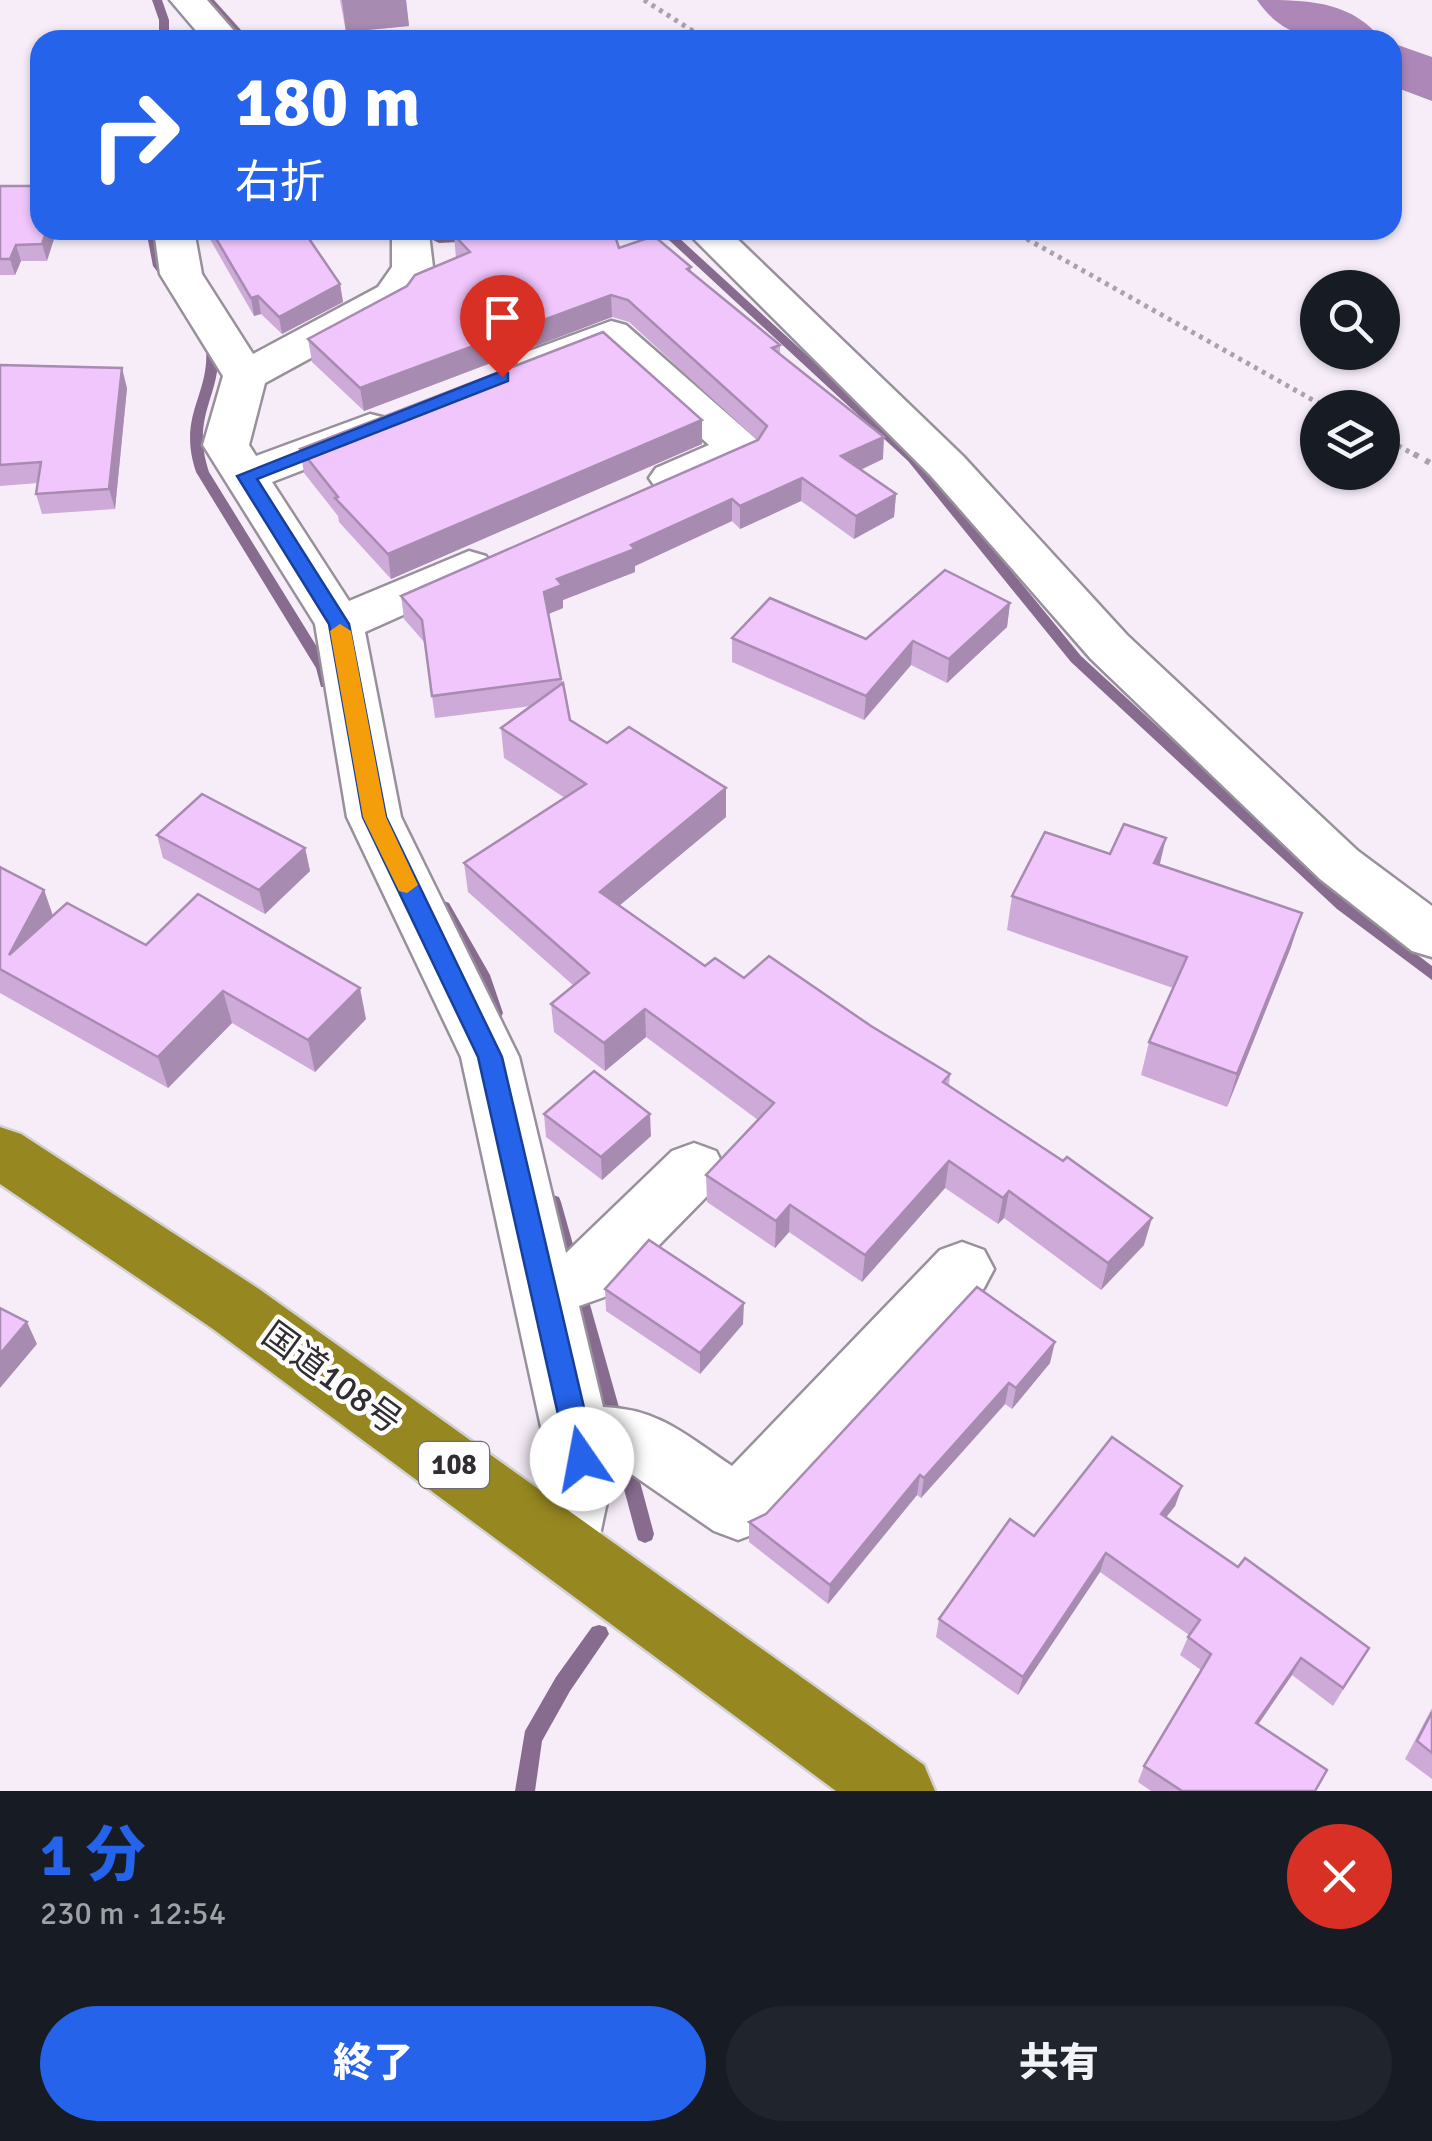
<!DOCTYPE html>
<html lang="ja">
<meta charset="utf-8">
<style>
:root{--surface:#171b24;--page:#20242c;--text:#f1f3f6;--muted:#9ea1a6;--accent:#2563eb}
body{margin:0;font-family:Signika,"Noto Sans JP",sans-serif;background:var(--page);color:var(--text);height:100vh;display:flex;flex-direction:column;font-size:38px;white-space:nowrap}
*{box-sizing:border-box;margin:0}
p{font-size:32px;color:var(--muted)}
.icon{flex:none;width:55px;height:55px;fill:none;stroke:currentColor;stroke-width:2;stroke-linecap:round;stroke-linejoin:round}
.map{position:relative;height:1791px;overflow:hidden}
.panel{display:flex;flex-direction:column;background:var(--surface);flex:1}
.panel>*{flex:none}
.guide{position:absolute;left:30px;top:30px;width:1372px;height:210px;border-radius:30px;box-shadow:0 2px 8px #0004;background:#2563eb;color:#fff;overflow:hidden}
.fabs{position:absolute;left:1300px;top:270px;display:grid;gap:20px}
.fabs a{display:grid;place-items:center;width:100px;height:100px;border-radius:50%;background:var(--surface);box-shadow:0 2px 8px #0004;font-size:50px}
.pin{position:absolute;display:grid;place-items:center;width:85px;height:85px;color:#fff;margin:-102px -42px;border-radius:50% 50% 50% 0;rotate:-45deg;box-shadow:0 0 10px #0007}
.pin .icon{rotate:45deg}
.me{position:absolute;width:110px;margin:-55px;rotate:348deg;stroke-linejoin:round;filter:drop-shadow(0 0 8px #0008)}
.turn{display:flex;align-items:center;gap:35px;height:210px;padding:0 40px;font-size:45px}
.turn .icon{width:130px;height:130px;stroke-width:2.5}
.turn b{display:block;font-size:70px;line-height:85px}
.round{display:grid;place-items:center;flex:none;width:105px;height:105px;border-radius:52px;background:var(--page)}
.summary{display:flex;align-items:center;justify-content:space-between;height:170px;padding:0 40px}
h1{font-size:60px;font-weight:800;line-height:75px;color:var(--accent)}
.cta{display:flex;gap:20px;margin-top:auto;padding:20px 40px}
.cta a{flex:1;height:115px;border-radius:60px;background:var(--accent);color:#fff;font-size:40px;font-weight:800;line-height:115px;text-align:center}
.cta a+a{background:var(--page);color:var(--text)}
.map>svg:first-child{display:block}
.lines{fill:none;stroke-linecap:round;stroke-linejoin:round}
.stream{fill:#886c90;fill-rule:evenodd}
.river{fill:#ae87b9;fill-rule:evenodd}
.street-casing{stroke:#98909b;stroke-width:5}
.highway-casing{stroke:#d2d1d2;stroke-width:5}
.path-far1{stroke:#a9a2ab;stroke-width:5;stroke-dasharray:4 5;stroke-linecap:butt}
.path{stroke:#a9a2ab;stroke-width:6;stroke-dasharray:5 8;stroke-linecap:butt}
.street{fill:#fff;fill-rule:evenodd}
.highway{fill:#978721;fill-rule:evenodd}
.wall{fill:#ceaad9}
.shaded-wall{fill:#a88bb0}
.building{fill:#f0c6fc;stroke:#a88bb0;stroke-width:2.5}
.route{fill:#2563eb;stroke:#184099;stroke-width:2.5}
.slow{fill:#f59e0b}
.labels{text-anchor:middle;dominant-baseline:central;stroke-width:9;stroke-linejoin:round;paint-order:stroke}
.shield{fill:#fefefe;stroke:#6e6c6f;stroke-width:2.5}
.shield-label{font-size:28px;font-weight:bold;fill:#312d32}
.near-street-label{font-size:35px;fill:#312d32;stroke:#fefefe}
</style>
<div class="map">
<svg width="1432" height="1791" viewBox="0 0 1432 1791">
<rect width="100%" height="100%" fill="#f6edf9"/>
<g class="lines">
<g class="stream">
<polygon points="152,0 162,0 169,20 169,40 159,40 159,20"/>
<polygon points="204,0 214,0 250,40 240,40"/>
<polygon points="146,230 158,230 165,266 176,281 174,283 166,283 153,266"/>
<polygon points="651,230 665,230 678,237 916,455 1081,656 1347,901 1432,966 1432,980 1337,909 1071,662 908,461 670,241"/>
<polygon points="474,236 480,239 478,241 439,243 433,240 439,237"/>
<path d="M212,343l6,4c4,49 -28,68 -9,125l121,196 3,16 -2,3h-10l-5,-19 -120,-196c-19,-57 14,-76 10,-125z"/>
<polygon points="444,901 449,903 490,975 503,1013 501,1017 489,1017 487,1013 474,975 436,907 439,903"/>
<polygon points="553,1195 559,1197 561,1202 624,1425 621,1431 615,1433 609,1431 606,1425 545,1202 547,1197"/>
<polygon points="623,1444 629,1446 632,1452 654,1534 652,1540 645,1543 638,1540 636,1534 614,1452 617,1446"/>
<polygon points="599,1625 606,1627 609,1634 570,1691 542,1741 535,1791 515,1791 525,1731 556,1677 592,1627"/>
</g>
<g class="river">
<path d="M1257,0c49,0 94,0 125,40 -49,0 -93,7 -125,-40z"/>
<polygon points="1392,43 1432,57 1432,101 1392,86"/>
</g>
<g class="street-casing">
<g id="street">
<polygon points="170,0 207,0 242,40 204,40"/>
<path d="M154,230h40l8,44 51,80 125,-67 14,-20v-37h34l3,4 4,33 -25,38 -143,78 -16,62 7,11 114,-42 16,4 6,10 -6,10 -114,44 77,119 120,-50 17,5 7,11 -7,11 -121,54 36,185 118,240 47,196 106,-102 22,-8 22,8 9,18 -9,18 -106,108 -31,11 24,101c57,2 84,29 129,59l208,-216 22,-8 22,8 10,19 -10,19 -222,243 -24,9 -24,-9 -90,-62h-10l-16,75 -11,23 -24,10 -24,-10 -11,-23 20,-85 -87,-402 -114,-240 -32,-193 -112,-179 20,-69 -63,-102z"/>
<polygon points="685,230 728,230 963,456 1127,635 1358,851 1432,906 1432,957 1412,951 1320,879 1091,659 931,476"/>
<path d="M611,321l15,4 130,114 7,10 -7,10c-31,13 -67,38 -100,29l-7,-10 7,-10 53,-23 -104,-94 -66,24 -15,-4 -7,-9 7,-9z"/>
</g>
</g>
<g class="highway-casing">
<polygon id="highway" points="0,1127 21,1134 259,1289 924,1765 935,1791 836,1791 213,1329 0,1184"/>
</g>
<g class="path-far1">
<polyline points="644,0 707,40"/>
<polyline points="1011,230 1327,408"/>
<polyline points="1382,437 1419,457"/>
</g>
<polyline class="path" points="1414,454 1432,464"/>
<use href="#street" class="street"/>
<use href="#highway" class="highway"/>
</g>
<g class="wall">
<polygon points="340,0 406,0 409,26 346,32"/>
<polygon points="0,186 40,186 47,261 21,261 15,275 0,275"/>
<polygon points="206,230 303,230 340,284 343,302 282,334 261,314 254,316 207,234"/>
<polygon points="454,235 619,248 691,267 691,272 780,345 780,354 883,459 861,470 896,494 894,517 854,539 801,501 740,529 732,521 635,566 635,572 563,600 563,608 548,614 570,720 607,743 726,788 726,817 619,906 705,966 744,978 871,1026 950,1074 949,1085 1144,1245 1101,1290 1004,1218 998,1224 945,1188 862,1282 789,1232 775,1248 707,1202 706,1175 758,1120 646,1037 605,1071 554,1032 551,1004 574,986 468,892 464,863 565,798 504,758 501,728 531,706 435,718 425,643 404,619 401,596 757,440 629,322 612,317 364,411 312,362 308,339 456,258"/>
<polygon points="0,365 127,388 115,509 42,514 36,494 38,483 0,486"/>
<polygon points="702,420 702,444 391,579 339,522 338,516 304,473 300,449"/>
<polygon points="1010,603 1007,627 947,683 911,665 864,720 732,662 732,638 866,639"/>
<polygon points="157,835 305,848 310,871 265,914 163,858"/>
<polygon points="1110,854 1160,865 1291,947 1227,1107 1141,1075 1149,1042 1173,988 1007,930 1012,896"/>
<polygon points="0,867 44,890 53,916 146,945 366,1019 315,1072 232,1023 168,1088 0,993"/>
<polygon points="544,1114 651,1136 602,1180 546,1137"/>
<polygon points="977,1287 1050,1363 1012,1409 1005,1404 921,1498 917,1495 828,1604 749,1542 749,1522 766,1514"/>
<polygon points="605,1289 743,1324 700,1374 606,1311"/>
<polygon points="1182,1486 1175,1506 1166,1517 1238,1567 1369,1648 1333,1706 1292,1675 1258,1725 1315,1791 1151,1791 1138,1782 1144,1766 1201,1670 1180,1655 1189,1635 1100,1572 1018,1695 936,1637 939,1619 1034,1536"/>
<polygon points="1432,1708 1432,1779 1405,1759"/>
</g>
<g class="shaded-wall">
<polygon points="342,0 406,0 409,26 346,32"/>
<polygon points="47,230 57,230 47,261 42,244"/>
<polygon points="16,245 21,261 15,275 10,259"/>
<polygon points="340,284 343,302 282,334 279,317"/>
<polygon points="611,295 612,317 364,411 360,388"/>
<polygon points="258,296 261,314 254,316 251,298"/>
<polygon points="122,368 127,388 115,509 109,489"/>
<polygon points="702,420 702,444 391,579 388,554"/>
<polygon points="884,437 883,459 840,479 841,456"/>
<polygon points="802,478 801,501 740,529 740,506"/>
<polygon points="896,494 894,517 854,539 856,516"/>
<polygon points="732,499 732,521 635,566 635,572 563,600 563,608 546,615 544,592 557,579"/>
<polygon points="1010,603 1007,627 947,683 949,659"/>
<polygon points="913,641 911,665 864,720 866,696"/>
<polygon points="726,788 726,817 602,920 600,892"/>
<polygon points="1166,838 1158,872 1154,863"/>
<polygon points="305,848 310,871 265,914 259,890"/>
<polygon points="44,890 55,922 9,955"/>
<polygon points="1302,913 1291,947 1227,1107 1237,1074"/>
<polygon points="360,988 366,1019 315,1072 308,1040"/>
<polygon points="223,991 232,1023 168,1088 158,1057"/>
<polygon points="645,1009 646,1037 605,1071 604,1043"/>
<polygon points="650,1114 651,1136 602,1180 601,1157"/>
<polygon points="949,1161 945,1188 862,1282 865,1255"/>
<polygon points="1009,1191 1004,1218 998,1224 1003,1198"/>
<polygon points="790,1205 789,1232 775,1248 776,1221"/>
<polygon points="1152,1218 1144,1245 1101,1290 1108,1263"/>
<polygon points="744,1303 743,1324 700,1374 700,1353"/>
<polygon points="27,1322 37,1344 0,1388 0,1354"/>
<polygon points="1055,1342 1050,1363 1012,1409 1016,1388"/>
<polygon points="1009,1383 1005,1404 921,1498 924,1478"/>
<polygon points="920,1475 917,1495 828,1604 830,1585"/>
<polygon points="1182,1486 1175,1506 1154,1533 1161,1514"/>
<polygon points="1106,1553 1100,1572 1018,1695 1023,1677"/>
<polygon points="1301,1658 1292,1675 1247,1740 1256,1723"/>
</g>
<g class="building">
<polygon points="0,186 40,186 40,230 47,230 42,244 16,245 10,259 0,259"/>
<polygon points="211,230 303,230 340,284 279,317 258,296 251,298"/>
<polygon points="498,230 613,230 619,248 654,236 691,267 687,269 780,345 772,348 884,437 841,456 896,494 856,516 802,478 740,506 732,499 631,545 635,549 557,579 562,585 544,592 561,679 432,696 422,620 401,596 758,440 767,426 628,300 611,295 360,388 308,339 407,286 415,275 470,252 454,235"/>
<polygon points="603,332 702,420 388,554 335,498 338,497 300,449"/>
<polygon points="0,365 122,368 109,489 36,494 41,462 0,465"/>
<polygon points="945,570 1010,603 949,659 913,641 866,696 732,638 770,598 866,639"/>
<polygon points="563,683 570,720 607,743 629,727 726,788 600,892 705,966 715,958 744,978 769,956 871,1026 950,1074 943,1082 1063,1161 1067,1157 1152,1218 1108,1263 1009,1191 1003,1198 949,1161 865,1255 790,1205 776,1221 706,1175 774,1103 645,1009 604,1043 551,1004 589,973 464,863 586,784 501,728"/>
<polygon points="202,794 305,848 259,890 157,835"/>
<polygon points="1124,824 1166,838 1154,863 1302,913 1237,1074 1149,1042 1187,957 1012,896 1045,832 1110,854"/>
<polygon points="0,867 44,890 9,955 67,903 146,945 198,894 360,988 308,1040 223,991 158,1057 0,969"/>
<polygon points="594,1071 650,1114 601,1157 544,1114"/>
<polygon points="649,1240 744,1303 700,1353 605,1289"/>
<polygon points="977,1287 1055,1342 1016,1388 1009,1383 924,1478 920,1475 830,1585 749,1522 766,1514"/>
<polygon points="0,1308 27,1322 0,1354"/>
<polygon points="1112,1437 1182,1486 1161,1514 1238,1567 1245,1558 1369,1648 1343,1688 1301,1658 1256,1723 1327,1770 1315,1791 1182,1791 1144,1766 1211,1654 1188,1637 1200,1620 1106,1553 1023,1677 939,1619 1010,1519 1034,1536"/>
<polygon points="1432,1712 1432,1753 1417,1741"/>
</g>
<polygon class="route" points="502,371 508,373 508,381 257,479 349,624 386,817 502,1057 596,1459 592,1468 582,1472 572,1468 568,1459 478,1057 363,817 329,624 237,476"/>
<polygon class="slow" points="340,624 351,631 386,817 418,885 407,893 399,891 363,817 330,631"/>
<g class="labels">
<rect class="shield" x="419" y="1442" width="70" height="46" rx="8"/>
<g class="shield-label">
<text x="454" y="1465">108</text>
</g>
<g class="near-street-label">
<text transform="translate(332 1378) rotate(36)">国道108号</text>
</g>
</g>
</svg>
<div class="fabs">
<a><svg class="icon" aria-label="search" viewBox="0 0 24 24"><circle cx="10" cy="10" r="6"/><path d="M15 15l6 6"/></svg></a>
<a><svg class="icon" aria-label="layers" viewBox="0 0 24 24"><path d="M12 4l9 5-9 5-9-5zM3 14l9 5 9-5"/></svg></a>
</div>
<div class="pin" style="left:502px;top:377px;background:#d93025"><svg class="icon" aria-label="arrive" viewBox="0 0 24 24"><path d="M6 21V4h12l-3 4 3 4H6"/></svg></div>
<svg class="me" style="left:582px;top:1459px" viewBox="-20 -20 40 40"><circle r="19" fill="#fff"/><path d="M0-13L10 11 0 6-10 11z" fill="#2563eb"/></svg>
<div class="guide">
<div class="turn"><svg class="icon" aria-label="right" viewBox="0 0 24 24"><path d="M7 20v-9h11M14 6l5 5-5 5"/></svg><div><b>180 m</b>右折</div></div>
</div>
</div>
<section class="panel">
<div class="summary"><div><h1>1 分</h1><p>230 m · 12:54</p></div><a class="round" style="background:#d93025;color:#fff"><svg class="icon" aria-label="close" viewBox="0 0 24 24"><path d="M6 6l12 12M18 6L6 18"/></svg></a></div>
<div class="cta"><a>終了</a><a>共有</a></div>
</section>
